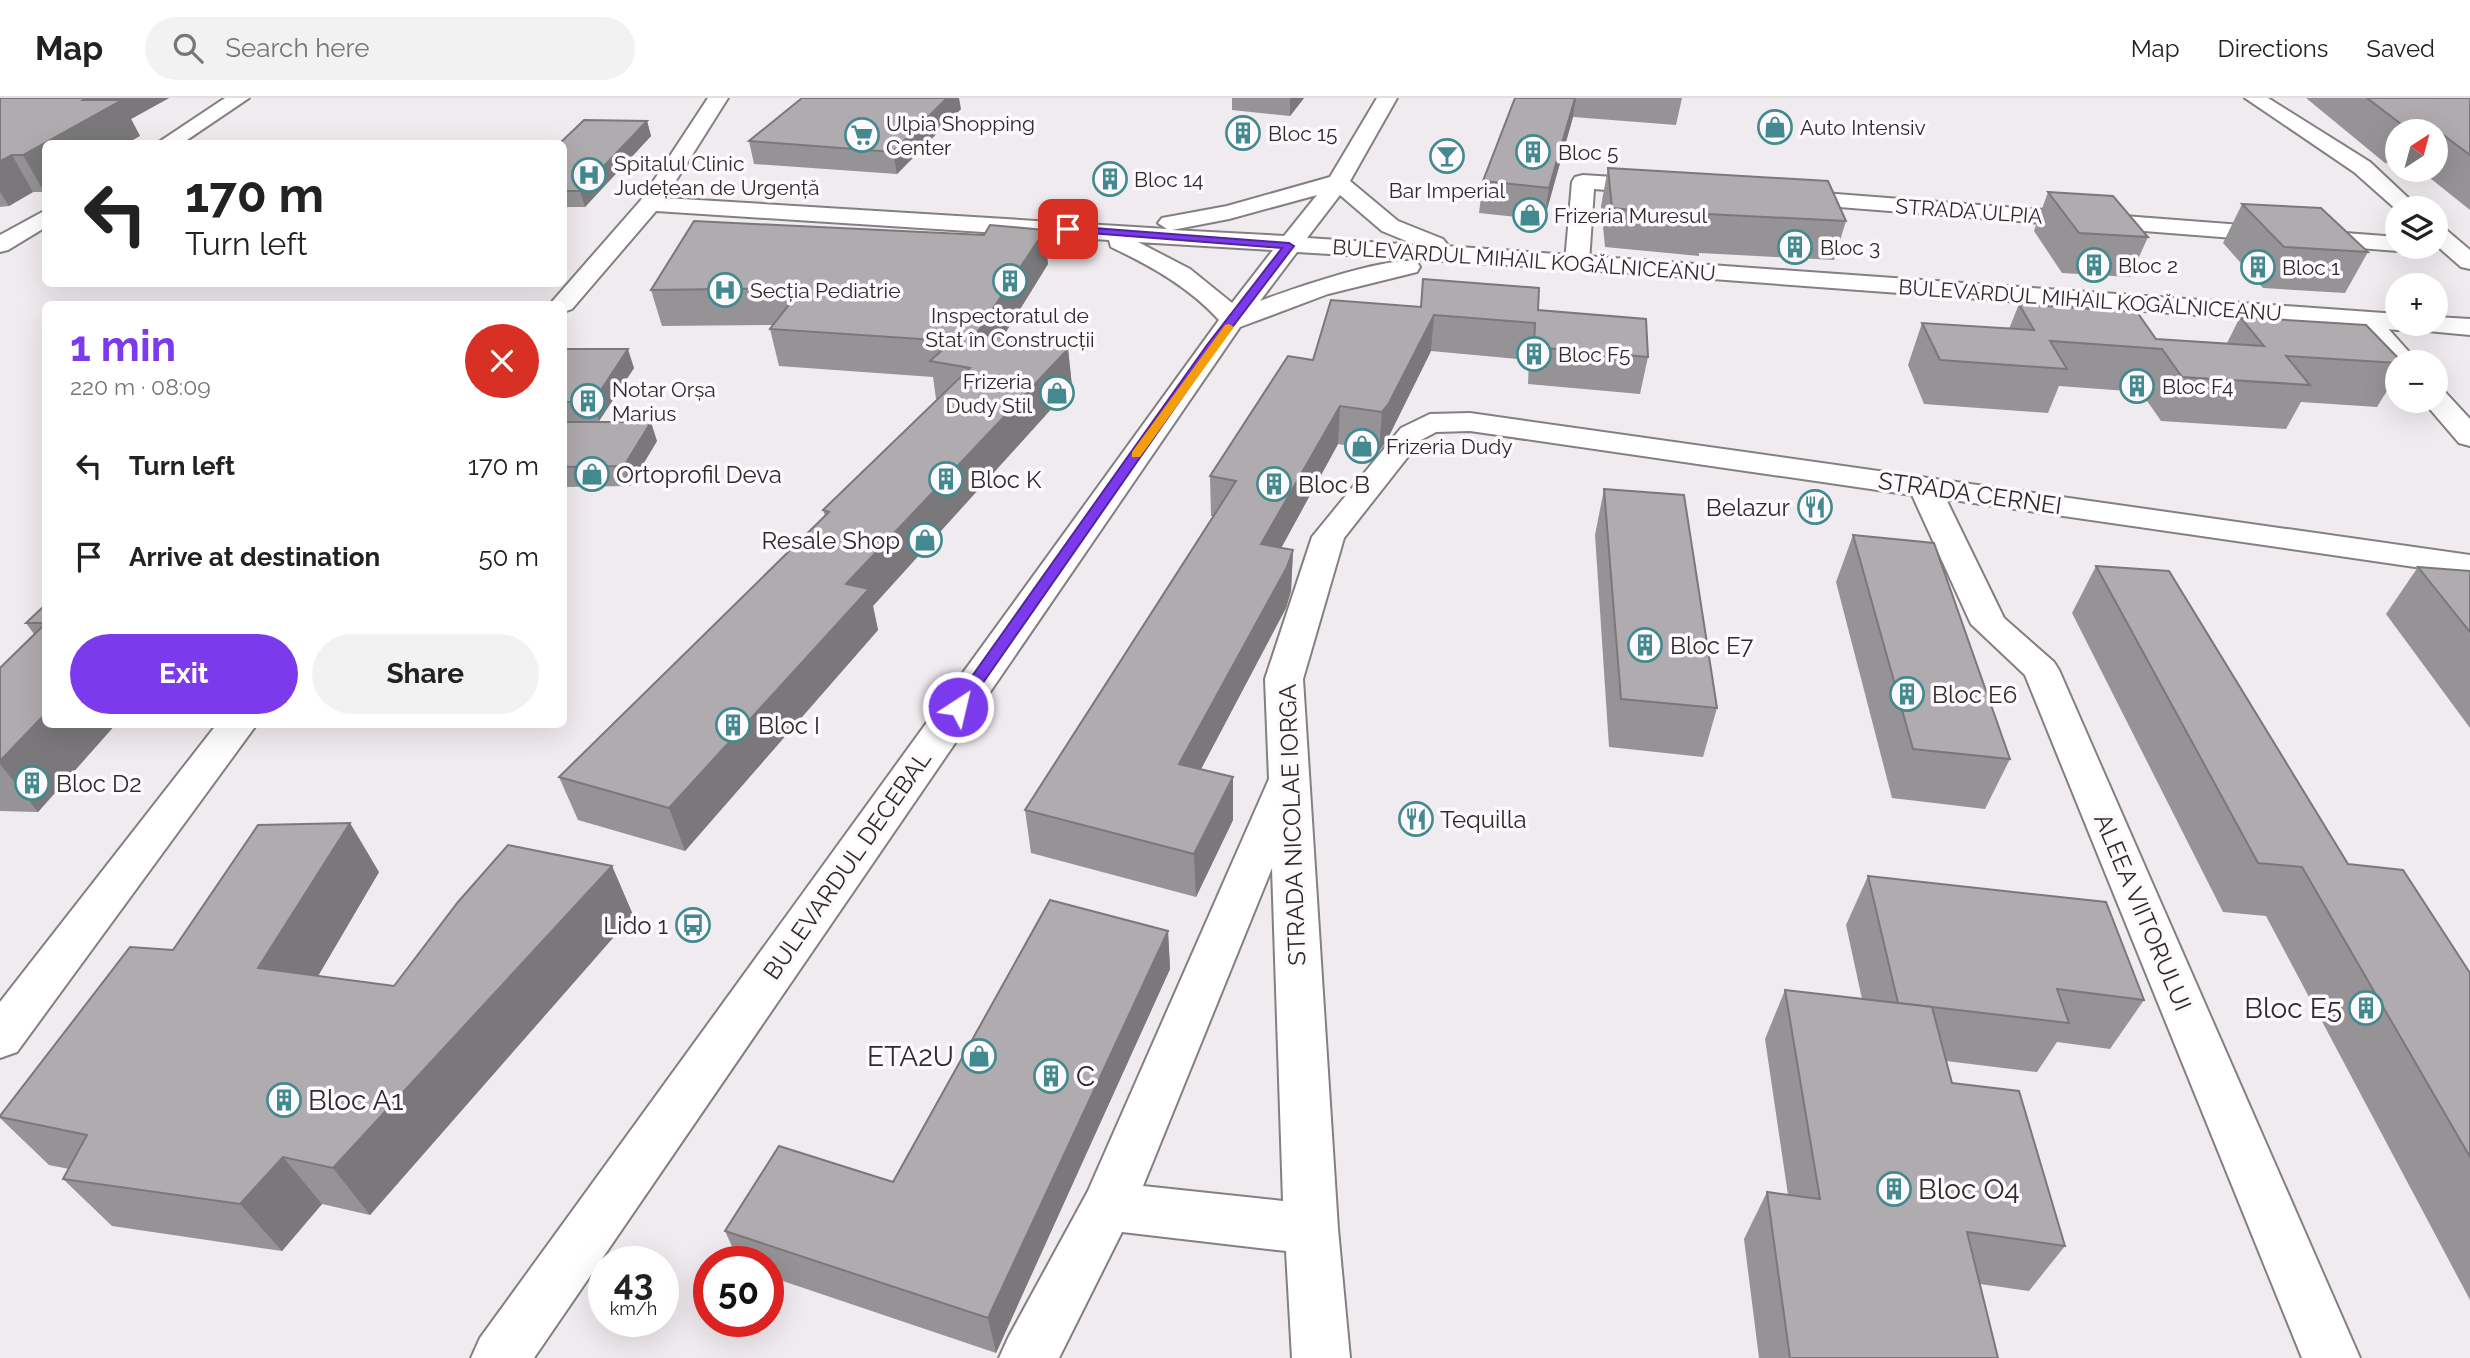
<!DOCTYPE html>
<meta charset="utf-8">
<style>
:root{--surface:#fff;--page:#f2f2f2;--text:#222;--muted:#767676;--line:#e0e0e0;--accent:#7c3aed}
body{margin:0;font-family:Raleway,sans-serif;background:var(--page);color:var(--text);height:100vh;display:flex;flex-direction:column;font-size:26px;white-space:nowrap}
*{box-sizing:border-box;margin:0}
p{font-size:23px;color:var(--muted)}
.icon{flex:none;width:38px;height:38px;fill:none;stroke:currentColor;stroke-width:2;stroke-linecap:round;stroke-linejoin:round}
.map{position:relative;flex:1;overflow:hidden}
.side{position:absolute;left:42px;top:203px;width:525px;height:427px;display:flex;flex-direction:column;background:var(--surface);border-radius:10px;box-shadow:0 7px 28px #0002}
.side>*{flex:none}
.hud{position:absolute;left:42px;top:42px;width:525px;height:147px;border-radius:10px;box-shadow:0 7px 28px #0002;background:#fff;color:var(--text);overflow:hidden}
.needle{width:46px;rotate:36deg}
.controls{position:absolute;left:2385px;top:21px;display:grid;gap:14px}
.controls a{display:grid;place-items:center;width:63px;height:63px;border-radius:50%;background:var(--surface);box-shadow:0 7px 28px #0002;font-size:35px}
.speed{position:absolute;left:588px;top:1148px;display:flex;gap:14px;font-size:35px;font-weight:700;text-align:center}
.speed>*{display:grid;place-content:center;width:91px;height:91px;border-radius:50%;background:var(--surface);box-shadow:0 7px 28px #0002;line-height:1}
.speed small{font-size:18px;font-weight:400}
.speed .limit{border:10px solid #d22;background:#fff;color:#111}
.pin{position:absolute;display:grid;place-items:center;width:60px;height:60px;color:#fff;margin:-30px;border-radius:14px;box-shadow:0 4px 10px #0006}
.me{position:absolute;width:77px;margin:-38px;rotate:35deg;stroke-linejoin:round;filter:drop-shadow(0 0 5px #0008)}
.turn{display:flex;align-items:center;gap:24px;height:147px;padding:0 28px;font-size:32px}
.turn .icon{width:91px;height:91px;stroke-width:2.5}
.turn b{display:block;font-size:49px;line-height:60px}
.round{display:grid;place-items:center;flex:none;width:74px;height:74px;border-radius:37px;background:var(--page)}
.head{display:flex;align-items:center;justify-content:space-between;height:119px;padding:0 28px}
h1{font-size:42px;font-weight:700;line-height:52px;color:var(--accent)}
.cta{display:flex;gap:14px;margin-top:auto;padding:14px 28px}
.cta a{flex:1;height:80px;border-radius:42px;background:var(--accent);color:#fff;font-size:28px;font-weight:700;line-height:80px;text-align:center}
.cta a+a{background:var(--page);color:var(--text)}
ul{padding:0;list-style:none}
li{display:flex;align-items:center;gap:21px;height:91px;padding:0 28px}
li div{flex:1}
li b{display:block;font-size:26px}
li em{font-style:normal}
header{display:flex;align-items:center;gap:42px;box-sizing:border-box;height:98px;padding:0 35px;background:var(--surface);border-bottom:2px solid var(--line)}
header strong{font-size:33px}
nav{display:flex;gap:38px;margin-inline-start:auto;font-size:24px}
.search{width:490px;height:63px;background:var(--page);display:flex;align-items:center;gap:18px;box-sizing:border-box;padding:0 24px;border-radius:38px;color:var(--muted);font-size:26px}
.map>svg:first-child{display:block}
.lines{fill:none;stroke-linecap:round;stroke-linejoin:round}
.street-casing{stroke:#837f82;stroke-width:4}
.secondary-casing{stroke:#837f82;stroke-width:4}
.street{fill:#fff;fill-rule:evenodd}
.secondary{fill:#fff;fill-rule:evenodd}
.wall{fill:#969396}
.shaded-wall{fill:#7a787a}
.building{fill:#afabaf;stroke:#7a787a;stroke-width:2}
.route{fill:#7c3aed;stroke:#51269a;stroke-width:2}
.slow{fill:#f59e0b}
.labels{text-anchor:middle;dominant-baseline:central;stroke-width:7;stroke-linejoin:round;paint-order:stroke}
.far-poi-label{font-size:21px;fill:#2d2b2c;stroke:#fdf9fd;text-anchor:start}
.far-street-label{font-size:21px;fill:#2d2b2c;stroke:#fdf9fd}
.poi-label{font-size:24px;fill:#2d2b2c;stroke:#fdf9fd;text-anchor:start}
.street-label{font-size:24px;fill:#2d2b2c;stroke:#fdf9fd}
.near-poi-label{font-size:28px;fill:#2d2b2c;stroke:#fdf9fd;text-anchor:start}
</style>
<header>
<strong>Map</strong>
<div class="search"><svg class="icon" aria-label="search" viewBox="0 0 24 24"><circle cx="10" cy="10" r="6"/><path d="M15 15l6 6"/></svg>Search here</div>
<nav><a>Map</a><a>Directions</a><a>Saved</a></nav>
</header>
<div class="map">
<svg width="2470" height="1260" viewBox="0 0 2470 1260">
<rect width="100%" height="100%" fill="#f0ebef"/>
<g class="lines">
<g class="street-casing">
<g id="street">
<polygon points="225,0 249,0 181,46 156,46"/>
<polygon points="2245,0 2268,0 2370,64 2419,110 2398,110 2398,113 2354,74"/>
<polygon points="1583,77 1658,82 1666,84 1669,89 1666,94 1658,96 1594,91 1589,164 1586,169 1577,171 1568,169 1565,164 1572,84 1575,79"/>
<polygon points="1784,92 2398,139 2398,149 2408,149 2398,153 1776,104 1773,99 1776,94"/>
<polygon points="46,112 46,129 8,152 0,154 0,137"/>
<polygon points="2436,128 2444,130 2470,152 2470,171 2461,169 2436,147"/>
<polygon points="2366,214 2375,216 2418,264 2398,264 2398,271 2394,270 2353,222 2357,216"/>
<polygon points="2436,292 2446,295 2470,321 2470,348 2459,345 2423,303 2436,303"/>
<path d="M1470,315l1000,142v20l-524,-76 58,119 50,44 5,8 301,688h-58l-277,-683 -54,-51 -59,-129 -442,-64 -34,1 -15,8 -77,98 -41,141 35,550 12,129h-58l-6,-107 -164,-19 -63,126h-60l9,-20 80,-147 181,-412 -4,-100 47,-142 89,-109 29,-14zM1272,770l11,333 -140,-15z"/>
</g>
</g>
<g class="secondary-casing">
<g id="secondary">
<path d="M708,0h20l-63,100 502,31 -9,-6 4,-5 65,-12 103,-29 47,-79h20l-47,83 48,40 45,18 4,5 -2,2 953,68v10h12l-3,4 -9,2 -821,-61 -280,-17 -37,49c29,-11 130,-46 157,-39l3,5 -3,5 -89,22 -88,33 -706,1031h-63l9,-20 739,-1018c-30,-33 -68,-54 -108,-73l-2,-7 -453,-29 -84,98 -8,3v-8h-14l91,-104zM1317,97l-33,41 -112,-6 57,-11zM1340,97l42,36 34,14 -109,-7zM1138,144l135,8 -41,53 -42,-34z"/>
<polygon points="2436,219 2470,221 2470,237 2417,232 2413,226 2436,226"/>
<polygon points="217,626 257,626 17,954 0,960 0,904"/>
</g>
</g>
<use href="#street" class="street"/>
<use href="#secondary" class="secondary"/>
</g>
<g class="wall">
<polygon points="0,0 169,0 131,21 140,38 46,46 46,93 44,94 33,94 9,108 0,109"/>
<polygon points="1232,0 1304,0 1290,18 1232,12"/>
<polygon points="1515,0 1682,0 1676,27 1573,19 1544,122 1479,115 1483,83"/>
<polygon points="2306,0 2470,0 2470,112 2420,72 2436,72 2436,33 2398,33 2398,66 2385,65"/>
<polygon points="961,11 897,76 754,66 749,43"/>
<polygon points="647,23 651,38 585,109 564,109 564,46"/>
<polygon points="1608,70 1846,123 1834,162 1699,155 1699,158 1605,149 1601,108"/>
<polygon points="2048,94 2148,139 2130,179 2062,175 2034,133"/>
<polygon points="2242,106 2368,154 2345,195 2263,190 2223,145"/>
<polygon points="1048,166 1003,239 1068,251 1072,288 873,508 878,532 685,753 578,722 559,679 825,418 823,412 938,301 936,301 933,279 779,268 770,231 773,227 662,228 651,192"/>
<polygon points="2019,206 2156,241 2227,245 2240,219 2398,264 2398,275 2377,309 2301,304 2286,331 2161,323 2141,294 2059,288 2048,315 1924,306 1908,267 1922,225 2009,231"/>
<polygon points="1420,209 1538,212 1648,259 1640,296 1528,286 1529,262 1431,253 1386,344 1379,353 1338,346 1281,450 1293,452 1291,493 1286,510 1201,671 1233,722 1196,799 1031,755 1025,712 1214,418 1211,418 1210,378 1313,262"/>
<polygon points="564,255 634,270 599,323 564,323"/>
<polygon points="564,324 657,343 630,388 564,389"/>
<polygon points="1604,391 1717,610 1703,659 1609,649 1595,437"/>
<polygon points="1853,437 2010,661 1985,711 1892,700 1836,484"/>
<polygon points="2096,468 2348,766 2470,875 2470,1202 2266,818 2223,814 2072,515"/>
<polygon points="2418,469 2470,473 2470,630 2386,516"/>
<polygon points="46,506 46,626 116,626 38,714 0,713 0,570 34,536 26,525"/>
<polygon points="612,768 633,817 370,1117 322,1106 282,1153 112,1128 63,1081 69,1071 49,1067 0,1020 173,852 379,774 318,878 394,888"/>
<polygon points="1868,778 2144,902 2110,951 2057,944 2037,974 1946,963 1952,985 2065,1148 2029,1193 1980,1186 1998,1260 1759,1260 1744,1141 1767,1094 1788,1097 1765,941 1785,892 1862,901 1846,827"/>
<polygon points="1168,833 1170,871 996,1255 768,1178 768,1164 739,1164 725,1133 893,1084"/>
</g>
<g class="shaded-wall">
<polygon points="86,0 169,0 131,21 140,38 126,46 46,46 46,93 44,94 23,57 83,2"/>
<polygon points="947,0 959,0 961,11 897,76 893,54"/>
<polygon points="1290,0 1304,0 1290,18"/>
<polygon points="1575,0 1576,0 1573,19 1544,122 1549,90"/>
<polygon points="647,23 651,38 585,109 580,93"/>
<polygon points="12,57 33,94 9,108 0,94 0,63"/>
<polygon points="1045,132 1048,166 982,272 977,235"/>
<polygon points="1434,217 1431,253 1386,344 1379,353 1382,314"/>
<polygon points="628,251 634,270 599,323 593,304"/>
<polygon points="1068,251 1072,288 873,508 878,532 685,753 669,710 846,486"/>
<polygon points="1340,308 1338,346 1261,487 1261,446"/>
<polygon points="651,324 657,343 630,388 624,368"/>
<polygon points="1293,452 1291,493 1286,510 1181,709 1179,666"/>
<polygon points="46,615 46,626 116,626 38,714 0,666 0,663"/>
<polygon points="1233,679 1233,722 1196,799 1194,756"/>
<polygon points="350,725 379,774 294,919 258,870"/>
<polygon points="612,768 633,817 370,1117 333,1070"/>
<polygon points="1168,833 1170,871 996,1255 988,1220"/>
<polygon points="283,1059 322,1106 282,1153 240,1106"/>
</g>
<g class="building">
<polygon points="0,0 86,0 83,2 122,2 23,57 12,57 0,63"/>
<polygon points="802,0 947,0 893,54 749,43"/>
<polygon points="1515,0 1575,0 1549,90 1483,83"/>
<polygon points="2367,0 2470,0 2470,57 2434,30 2405,29"/>
<polygon points="584,22 647,23 580,93 564,93 564,46 559,46"/>
<polygon points="1608,70 1828,83 1846,123 1707,116 1708,119 1612,110"/>
<polygon points="2048,94 2113,98 2148,139 2079,135"/>
<polygon points="2242,106 2321,110 2368,154 2284,149"/>
<polygon points="694,123 984,137 990,127 1045,132 977,235 1068,251 846,486 869,491 669,710 559,679 829,414 823,412 970,270 930,263 952,243 770,231 802,190 651,192"/>
<polygon points="1423,181 1539,190 1538,212 1646,221 1648,259 1534,249 1535,225 1434,217 1389,305 1382,314 1340,308 1261,446 1293,452 1287,469 1179,666 1233,679 1194,756 1025,712 1236,383 1210,378 1288,258 1313,262 1331,202 1421,209"/>
<polygon points="2019,206 2137,214 2156,241 2264,248 2240,219 2366,227 2402,264 2398,264 2398,265 2286,258 2310,287 2182,279 2162,251 2050,243 2067,271 1940,262 1922,225 2034,232"/>
<polygon points="566,251 628,251 593,304 564,304 564,255"/>
<polygon points="564,324 651,324 624,368 564,369"/>
<polygon points="1604,391 1684,397 1717,610 1621,601"/>
<polygon points="1853,437 1934,445 2010,661 1913,651"/>
<polygon points="2096,468 2169,473 2348,766 2403,772 2470,875 2470,1059 2302,769 2258,765"/>
<polygon points="2418,469 2470,473 2470,534"/>
<polygon points="46,506 46,525 26,525"/>
<polygon points="46,525 46,615 0,663 0,570"/>
<polygon points="350,725 258,870 394,888 458,804 508,747 612,768 333,1070 283,1059 240,1106 63,1081 87,1037 0,1019 0,1018 130,849 173,852 258,727"/>
<polygon points="1868,778 2106,804 2144,902 2057,891 2069,925 1898,905"/>
<polygon points="1050,802 1168,833 988,1220 725,1133 779,1048 893,1084"/>
<polygon points="1785,892 1932,909 1952,985 2019,993 2065,1148 1967,1134 1998,1260 1790,1260 1767,1094 1820,1101"/>
</g>
<polygon class="route" points="1068,128 1289,145 1294,148 1215,252 964,612 953,612 950,609 953,605 1207,247 1282,150 1065,133 1065,129"/>
<polygon class="slow" points="1229,226 1234,229 1140,359 1132,359 1132,354 1225,227"/>
<defs>
<g id="shop-ring" transform="scale(1.75)"><circle r="9.5" fill="#fdf9fd" stroke="#428a8f" stroke-width="1.5"/><path d="M-5-2.5h2.3a2.7 3.5 0 0 1 5.4 0H5L5.5 6h-11ZM-1.5-2.5h3a1.5 2.3 0 0 0-3 0Z" fill="#428a8f"/></g>
<g id="building-ring" transform="scale(1.75)"><circle r="9.5" fill="#fdf9fd" stroke="#428a8f" stroke-width="1.5"/><path d="M-4-6H4V6H1V3H-1V6H-4ZM-2.5-4.3h1.7v1.8h-1.7ZM.8-4.3h1.7v1.8H.8ZM-2.5-1h1.7V.8h-1.7ZM.8-1h1.7V.8H.8Z" fill="#428a8f"/></g>
<g id="supermarket-ring" transform="scale(1.75)"><circle r="9.5" fill="#fdf9fd" stroke="#428a8f" stroke-width="1.5"/><path d="M-6-5.5h2.5l.6 2H6L4.5 2H-2.5L-4.4-4H-6ZM-1.5 3.2a1.3 1.3 0 1 0 .1 0ZM3 3.2a1.3 1.3 0 1 0 .1 0Z" fill="#428a8f"/></g>
<g id="bar-ring" transform="scale(1.75)"><circle r="9.5" fill="#fdf9fd" stroke="#428a8f" stroke-width="1.5"/><path d="M-6-5H6L.8 .8V4.5H3.5V6h-7V4.5H-.8V.8Z" fill="#428a8f"/></g>
<g id="hospital-ring" transform="scale(1.75)"><circle r="9.5" fill="#fdf9fd" stroke="#428a8f" stroke-width="1.5"/><path d="M-5-5h3v3.5h4V-5h3V5h-3V1.5h-4V5h-3Z" fill="#428a8f"/></g>
<g id="restaurant-ring" transform="scale(1.75)"><circle r="9.5" fill="#fdf9fd" stroke="#428a8f" stroke-width="1.5"/><path d="M-5-6h1v4h1v-4h1v4h1v-4h1v5L-1.5 .5V6h-2V.5L-5-1ZM5-6V6H3V1.5H1.5Q1.5-4 5-6Z" fill="#428a8f"/></g>
<g id="bus-ring" transform="scale(1.75)"><circle r="9.5" fill="#fdf9fd" stroke="#428a8f" stroke-width="1.5"/><path d="M-5-6H5V4H4V6H2V4H-2V6H-4V4H-5ZM-3.5-4V0h7V-4ZM-3.5 1.2v1.5H-2V1.2ZM2 1.2v1.5H3.5V1.2Z" fill="#428a8f"/></g>
</defs>
<g fill-rule="evenodd">
<use href="#shop-ring" x="1775" y="29"/>
<use href="#building-ring" x="1243" y="35"/>
<use href="#supermarket-ring" x="862" y="37"/>
<use href="#building-ring" x="1533" y="54"/>
<use href="#bar-ring" x="1447" y="58"/>
<use href="#hospital-ring" x="589" y="77"/>
<use href="#building-ring" x="1110" y="81"/>
<use href="#shop-ring" x="1530" y="117"/>
<use href="#building-ring" x="1795" y="149"/>
<use href="#building-ring" x="2094" y="167"/>
<use href="#building-ring" x="2258" y="169"/>
<use href="#building-ring" x="1010" y="183"/>
<use href="#hospital-ring" x="725" y="192"/>
<use href="#building-ring" x="1534" y="256"/>
<use href="#building-ring" x="2137" y="288"/>
<use href="#shop-ring" x="1057" y="295"/>
<use href="#building-ring" x="588" y="303"/>
<use href="#shop-ring" x="1362" y="348"/>
<use href="#shop-ring" x="592" y="376"/>
<use href="#building-ring" x="946" y="381"/>
<use href="#building-ring" x="1274" y="386"/>
<use href="#restaurant-ring" x="1815" y="409"/>
<use href="#shop-ring" x="925" y="442"/>
<use href="#building-ring" x="1645" y="547"/>
<use href="#building-ring" x="1907" y="596"/>
<use href="#building-ring" x="733" y="627"/>
<use href="#building-ring" x="32" y="685"/>
<use href="#restaurant-ring" x="1416" y="721"/>
<use href="#bus-ring" x="693" y="827"/>
<use href="#building-ring" x="2366" y="910"/>
<use href="#shop-ring" x="979" y="958"/>
<use href="#building-ring" x="1051" y="978"/>
<use href="#building-ring" x="284" y="1002"/>
<use href="#building-ring" x="1894" y="1091"/>
</g>
<g class="labels">
<g class="far-poi-label">
<text x="886" y="25">Ulpia Shopping<tspan x="886" dy="24">Center</tspan></text>
<text x="1800" y="29">Auto Intensiv</text>
<text x="1268" y="35">Bloc 15</text>
<text x="1558" y="54">Bloc 5</text>
<text x="614" y="65">Spitalul Clinic<tspan x="614" dy="24">Județean de Urgență</tspan></text>
<text x="1134" y="81">Bloc 14</text>
<text x="1447" y="92" text-anchor="middle">Bar Imperial</text>
<text x="1554" y="117">Frizeria Muresul</text>
<text x="1820" y="149">Bloc 3</text>
<text x="2118" y="167">Bloc 2</text>
<text x="2282" y="169">Bloc 1</text>
<text x="750" y="192">Secția Pediatrie</text>
<text x="1010" y="217" text-anchor="middle">Inspectoratul de<tspan x="1010" dy="24">Stat în Construcții</tspan></text>
<text x="1558" y="256">Bloc F5</text>
<text x="1032" y="283" text-anchor="end">Frizeria<tspan x="1032" dy="24">Dudy Stil</tspan></text>
<text x="2162" y="288">Bloc F4</text>
<text x="612" y="291">Notar Orșa<tspan x="612" dy="24">Marius</tspan></text>
<text x="1386" y="348">Frizeria Dudy</text>
</g>
<g class="far-street-label">
<text transform="translate(1969 113) rotate(4)">STRADA ULPIA</text>
<text transform="translate(1524 162) rotate(4)">BULEVARDUL MIHAIL KOGĂLNICEANU</text>
<text transform="translate(2090 202) rotate(4)">BULEVARDUL MIHAIL KOGĂLNICEANU</text>
</g>
<g class="poi-label">
<text x="616" y="376">Ortoprofil Deva</text>
<text x="970" y="381">Bloc K</text>
<text x="1298" y="386">Bloc B</text>
<text x="1790" y="409" text-anchor="end">Belazur</text>
<text x="900" y="442" text-anchor="end">Resale Shop</text>
<text x="1670" y="547">Bloc E7</text>
<text x="1932" y="596">Bloc E6</text>
<text x="758" y="627">Bloc I</text>
<text x="56" y="685">Bloc D2</text>
<text x="1440" y="721">Tequilla</text>
<text x="668" y="827" text-anchor="end">Lido 1</text>
</g>
<g class="street-label">
<text transform="translate(1970 395) rotate(8)">STRADA CERNEI</text>
<text transform="translate(1292 727) rotate(-92)">STRADA NICOLAE IORGA</text>
<text transform="translate(847 767) rotate(-55)">BULEVARDUL DECEBAL</text>
<text transform="translate(2143 814) rotate(67)">ALEEA VIITORULUI</text>
</g>
<g class="near-poi-label">
<text x="2342" y="910" text-anchor="end">Bloc E5</text>
<text x="954" y="958" text-anchor="end">ETA2U</text>
<text x="1076" y="978">C</text>
<text x="308" y="1002">Bloc A1</text>
<text x="1918" y="1091">Bloc O4</text>
</g>
</g>
</svg>
<div class="controls">
<a><svg class="needle" viewBox="-14 -14 28 28"><path d="M0-13l5 13h-10z" fill="#e53935"/><path d="M0 13l5-13h-10z" fill="#767676"/></svg></a>
<a><svg class="icon" aria-label="layers" viewBox="0 0 24 24"><path d="M12 4l9 5-9 5-9-5zM3 14l9 5 9-5"/></svg></a>
<a>+</a>
<a>−</a>
</div>
<div class="speed"><div>43<small>km/h</small></div><div class="limit">50</div></div>
<div class="pin" style="left:1068px;top:131px;background:#d93025"><svg class="icon" aria-label="arrive" viewBox="0 0 24 24"><path d="M6 21V4h12l-3 4 3 4H6"/></svg></div>
<svg class="me" style="left:958px;top:609px" viewBox="-20 -20 40 40"><circle r="17" fill="#7c3aed" stroke="#fff" stroke-width="3"/><path d="M0-11L8 9 0 5-8 9z" fill="#fff"/></svg>
<div class="hud">
<div class="turn"><svg class="icon" aria-label="left" viewBox="0 0 24 24"><path d="M17 20v-9H6M10 6l-5 5 5 5"/></svg><div><b>170 m</b>Turn left</div></div>
</div>
<section class="side">
<div class="head"><div><h1>1 min</h1><p>220 m · 08:09</p></div><a class="round" style="background:#d93025;color:#fff"><svg class="icon" aria-label="close" viewBox="0 0 24 24"><path d="M6 6l12 12M18 6L6 18"/></svg></a></div>
<ul>
<li><svg class="icon" aria-label="left" viewBox="0 0 24 24"><path d="M17 20v-9H6M10 6l-5 5 5 5"/></svg><div><b>Turn left</b></div><em>170 m</em></li>
<li><svg class="icon" aria-label="arrive" viewBox="0 0 24 24"><path d="M6 21V4h12l-3 4 3 4H6"/></svg><div><b>Arrive at destination</b></div><em>50 m</em></li>
</ul>
<div class="cta"><a>Exit</a><a>Share</a></div>
</section>
</div>
